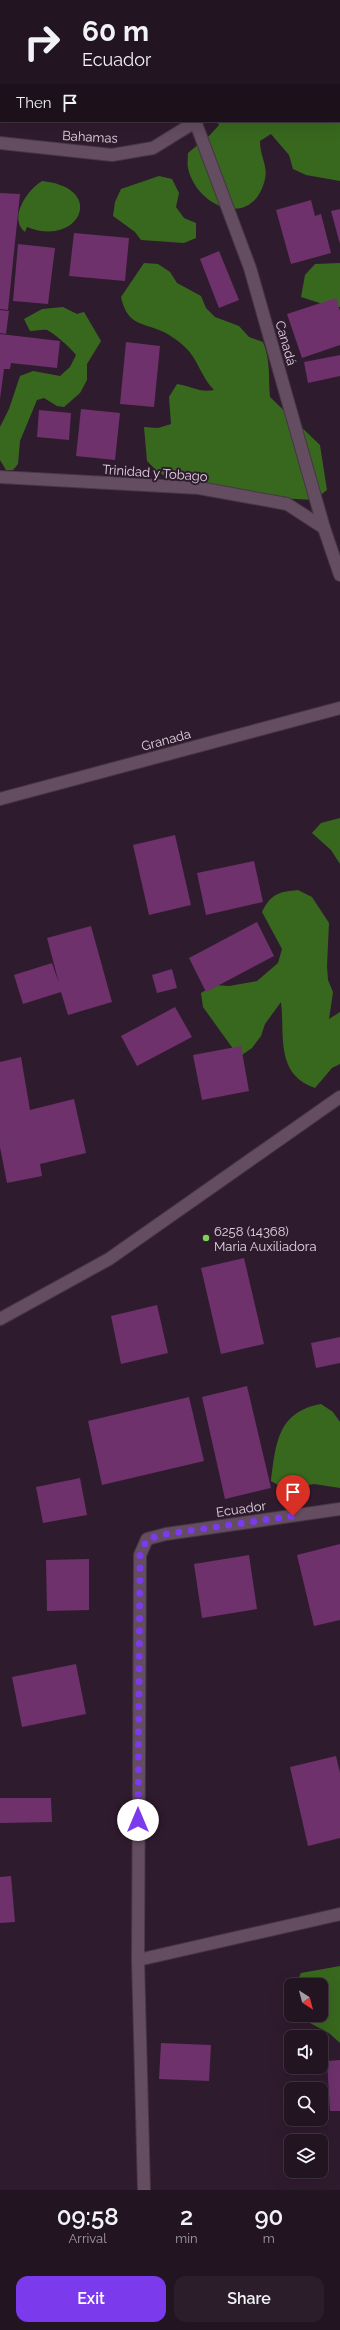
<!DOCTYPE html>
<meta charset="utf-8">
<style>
:root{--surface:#231422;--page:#2b1d2a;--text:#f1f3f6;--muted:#a39ea5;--line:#403340;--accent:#7c3aed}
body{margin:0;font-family:Raleway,sans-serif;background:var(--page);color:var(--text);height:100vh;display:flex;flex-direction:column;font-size:15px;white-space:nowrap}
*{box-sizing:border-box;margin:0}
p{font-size:13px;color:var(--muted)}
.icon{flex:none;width:22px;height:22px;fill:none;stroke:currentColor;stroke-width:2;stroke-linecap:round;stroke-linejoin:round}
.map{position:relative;height:2190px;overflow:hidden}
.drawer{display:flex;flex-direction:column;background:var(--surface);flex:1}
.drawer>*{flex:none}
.top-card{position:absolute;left:0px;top:0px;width:340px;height:122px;box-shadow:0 4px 16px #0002,0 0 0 1px var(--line);background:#231422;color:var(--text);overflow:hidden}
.needle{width:26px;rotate:144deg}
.buttons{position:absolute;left:284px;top:1978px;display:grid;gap:8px}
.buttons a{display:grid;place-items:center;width:44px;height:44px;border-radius:8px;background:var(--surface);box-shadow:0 4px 16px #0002,0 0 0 1px var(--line);font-size:20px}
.pin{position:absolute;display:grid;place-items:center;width:34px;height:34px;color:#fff;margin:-41px -17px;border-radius:50% 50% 50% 0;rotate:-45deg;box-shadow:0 0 4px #0007}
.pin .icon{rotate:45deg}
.me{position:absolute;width:44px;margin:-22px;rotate:0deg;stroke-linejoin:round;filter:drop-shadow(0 0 3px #0008)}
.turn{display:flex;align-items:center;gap:14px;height:84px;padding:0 16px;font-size:18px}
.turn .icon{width:52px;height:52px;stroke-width:2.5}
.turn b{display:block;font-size:28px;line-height:34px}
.then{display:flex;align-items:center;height:38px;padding:0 16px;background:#0003;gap:8px;font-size:15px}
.eta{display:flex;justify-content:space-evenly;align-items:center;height:68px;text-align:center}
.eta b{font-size:24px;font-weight:600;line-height:28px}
.cta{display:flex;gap:8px;margin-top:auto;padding:8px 16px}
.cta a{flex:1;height:46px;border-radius:12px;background:var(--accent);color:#fff;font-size:16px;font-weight:600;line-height:46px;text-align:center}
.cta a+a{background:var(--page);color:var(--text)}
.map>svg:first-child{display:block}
.forest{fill:#38681e}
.building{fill:#6e316b}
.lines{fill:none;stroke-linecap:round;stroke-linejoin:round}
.street-casing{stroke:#473646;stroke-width:14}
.street{stroke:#644c61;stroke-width:12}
.route{stroke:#7c3aed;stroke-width:7;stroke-dasharray:0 12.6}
.poi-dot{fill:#7dd154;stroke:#2f1b2e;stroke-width:1.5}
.labels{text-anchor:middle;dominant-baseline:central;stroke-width:4;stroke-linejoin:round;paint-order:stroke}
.street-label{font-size:13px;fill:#e1d2df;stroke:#2f1b2e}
.poi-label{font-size:13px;fill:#e1d2df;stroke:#2f1b2e;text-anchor:start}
</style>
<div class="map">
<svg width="340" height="2190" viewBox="0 0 340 2190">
<rect width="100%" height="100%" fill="#2f1b2e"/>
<g class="forest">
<path d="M299,0h41v181l-34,-6 -13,-6 -4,-14 -18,-21 -11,7c0,16 8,24 5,38 -12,52 -69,28 -77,-11 -1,-5 0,-10 0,-15l22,-18 9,-10 -2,-4h122v-120z"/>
<polygon points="159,176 172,179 179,193 176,207 184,218 196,223 196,238 184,243 141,240 135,232 113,216 115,202 121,189"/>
<path d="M42,181c66,7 37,67 -15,46l-2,5c-17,-14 2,-42 17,-51z"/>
<path d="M144,263l14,1 12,8 7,11 24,13 5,12 9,9 24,9 10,11 14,5c8,19 5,35 7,55l50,48 7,45 -13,10 -107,-6 -24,-17 -15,1 -11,-7 -10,-10 -3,-34 14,1 13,-4 -2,-27 8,-13c14,2 23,9 37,6 -13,-13 -16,-31 -29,-43 -6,-6 -18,-14 -26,-17 -21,-8 -32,-7 -38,-33z"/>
<polygon points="340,263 340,307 329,306 301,297 305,275 315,264"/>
<path d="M63,307l14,7 7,-2 17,29 -14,23v16l-7,13 -16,14 -7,-1 -13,-8 -7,2 -17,41 -2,23 -5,6h-7l-6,-10v-33l9,-18 11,-33 13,-5 27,5 10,-9 6,-12c-4,-6 -22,-22 -29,-25 -5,-1 -12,1 -17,1l-6,-12 18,-10z"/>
<polygon points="340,818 340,864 331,850 312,833 321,823"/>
<path d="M298,890l14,7 17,26 -2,43 1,14 5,12 -4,27 11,-7v52l-8,4 -17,20c-40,-14 -30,-52 -34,-86l-16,22 -4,12 -9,12 -13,9 -36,-50 -2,-14 13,-8 15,1 28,-5 21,-18 4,-14 -20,-37c9,-18 16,-20 36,-22z"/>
<path d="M321,1404l12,8 7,10v66l-26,-4 -29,5 -14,-8c5,-37 6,-69 50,-77z"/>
<polygon points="340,1966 340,2043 329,2033 304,2020 301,2015 321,2015 321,1985 295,1985 301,1973"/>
</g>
<g class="building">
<polygon points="0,193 20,194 8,310 0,309"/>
<polygon points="311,200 315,216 321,214 331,253 291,264 276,210"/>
<polygon points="340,209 340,244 331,211"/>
<polygon points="74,233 129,238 125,281 69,276"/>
<polygon points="18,244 55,248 48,304 13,301"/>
<polygon points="219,251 239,300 219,308 200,259"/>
<polygon points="336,298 340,311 340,345 302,358 287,314"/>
<polygon points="0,310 9,311 6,334 0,333"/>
<polygon points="0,334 60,341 57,368 11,363 10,369 4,369 0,399"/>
<polygon points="126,342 160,346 154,407 120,404"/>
<polygon points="340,355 340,376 308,383 304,362"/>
<polygon points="81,409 120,413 115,460 76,456"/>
<polygon points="39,410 71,413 69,440 37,437"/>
<polygon points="175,835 191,905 149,915 133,845"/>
<polygon points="254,861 263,902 206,915 197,873"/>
<polygon points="257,922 274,956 206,992 189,958"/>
<polygon points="91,926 112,1002 68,1015 61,992 23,1004 14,975 52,963 59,983 47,938"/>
<polygon points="172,969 177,988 157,993 152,975"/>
<polygon points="175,1007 192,1037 137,1066 121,1036"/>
<polygon points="241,1046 249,1091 202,1100 193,1055"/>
<polygon points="21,1057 30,1110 74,1099 86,1153 40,1164 42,1176 7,1183 0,1147 0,1062"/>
<polygon points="244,1258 264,1344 221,1354 201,1268"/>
<polygon points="157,1305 168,1353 121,1364 111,1316"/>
<polygon points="340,1337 340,1363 316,1368 311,1343"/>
<polygon points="247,1386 271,1488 225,1499 202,1397"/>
<polygon points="189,1397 204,1461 102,1485 88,1421"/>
<polygon points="80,1478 87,1515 43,1523 36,1487"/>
<polygon points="340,1544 340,1620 314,1626 297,1555"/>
<polygon points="249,1555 257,1609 202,1618 194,1564"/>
<polygon points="89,1559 89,1610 47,1611 46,1560"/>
<polygon points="76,1664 86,1714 22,1727 12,1677"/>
<polygon points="336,1756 340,1773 340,1838 308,1846 290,1767"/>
<polygon points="0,1798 51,1798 52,1822 0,1823"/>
<polygon points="11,1876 15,1922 0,1923 0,1877"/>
<polygon points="161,2043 211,2045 209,2081 159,2079"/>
<polygon points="340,2060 340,2111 330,2111 327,2061"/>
</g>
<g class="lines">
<g class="street-casing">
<g id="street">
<polyline points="171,1 173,0"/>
<polyline points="195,121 250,268 324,528 340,575"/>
<polyline points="0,143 112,155 153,148 195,122"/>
<polyline points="0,477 199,488 287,504 324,528"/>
<polyline points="0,799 340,708"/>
<polyline points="0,1319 109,1259 340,1097"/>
<polyline points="138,1960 340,1914"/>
<polyline points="144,2190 138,1960 140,1555 147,1539 166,1534 340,1509"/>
</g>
</g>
<use href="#street" class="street"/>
</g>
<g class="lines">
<polyline class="route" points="138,1820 140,1555 147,1539 166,1534 293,1516"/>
</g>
<circle class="poi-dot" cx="206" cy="1238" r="4"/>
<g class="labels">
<g class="street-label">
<text transform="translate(90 137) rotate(3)">Bahamas</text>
<text transform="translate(286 343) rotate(74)">Canadá</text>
<text transform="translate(155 473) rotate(4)">Trinidad y Tobago</text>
<text transform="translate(166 740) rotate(-15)">Granada</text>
<text transform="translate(241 1509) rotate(-8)">Ecuador</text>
</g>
<g class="poi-label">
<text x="214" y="1231">6258 (14368)<tspan x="214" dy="15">Maria Auxiliadora</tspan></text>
</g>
</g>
</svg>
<div class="buttons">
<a><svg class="needle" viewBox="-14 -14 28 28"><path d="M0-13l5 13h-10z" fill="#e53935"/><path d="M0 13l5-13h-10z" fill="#a39ea5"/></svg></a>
<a><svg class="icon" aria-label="sound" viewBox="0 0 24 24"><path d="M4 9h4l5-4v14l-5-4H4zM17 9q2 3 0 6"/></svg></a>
<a><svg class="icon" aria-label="search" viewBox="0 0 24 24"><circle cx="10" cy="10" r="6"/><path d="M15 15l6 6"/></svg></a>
<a><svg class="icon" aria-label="layers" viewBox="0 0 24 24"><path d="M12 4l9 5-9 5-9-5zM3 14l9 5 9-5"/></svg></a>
</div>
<div class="pin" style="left:293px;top:1516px;background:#d93025"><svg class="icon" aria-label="arrive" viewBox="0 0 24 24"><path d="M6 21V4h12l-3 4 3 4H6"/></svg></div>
<svg class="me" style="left:138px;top:1820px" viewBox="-20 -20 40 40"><circle r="19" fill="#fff"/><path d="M0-13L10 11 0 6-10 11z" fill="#7c3aed"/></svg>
<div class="top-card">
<div class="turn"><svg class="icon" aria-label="right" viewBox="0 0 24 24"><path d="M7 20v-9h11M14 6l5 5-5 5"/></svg><div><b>60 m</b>Ecuador</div></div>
<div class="then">Then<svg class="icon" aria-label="arrive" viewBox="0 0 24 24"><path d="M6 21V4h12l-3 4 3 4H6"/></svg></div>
</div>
</div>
<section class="drawer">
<div class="eta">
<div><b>09:58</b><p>Arrival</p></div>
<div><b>2</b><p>min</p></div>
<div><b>90</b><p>m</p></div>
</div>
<div class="cta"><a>Exit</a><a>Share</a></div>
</section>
